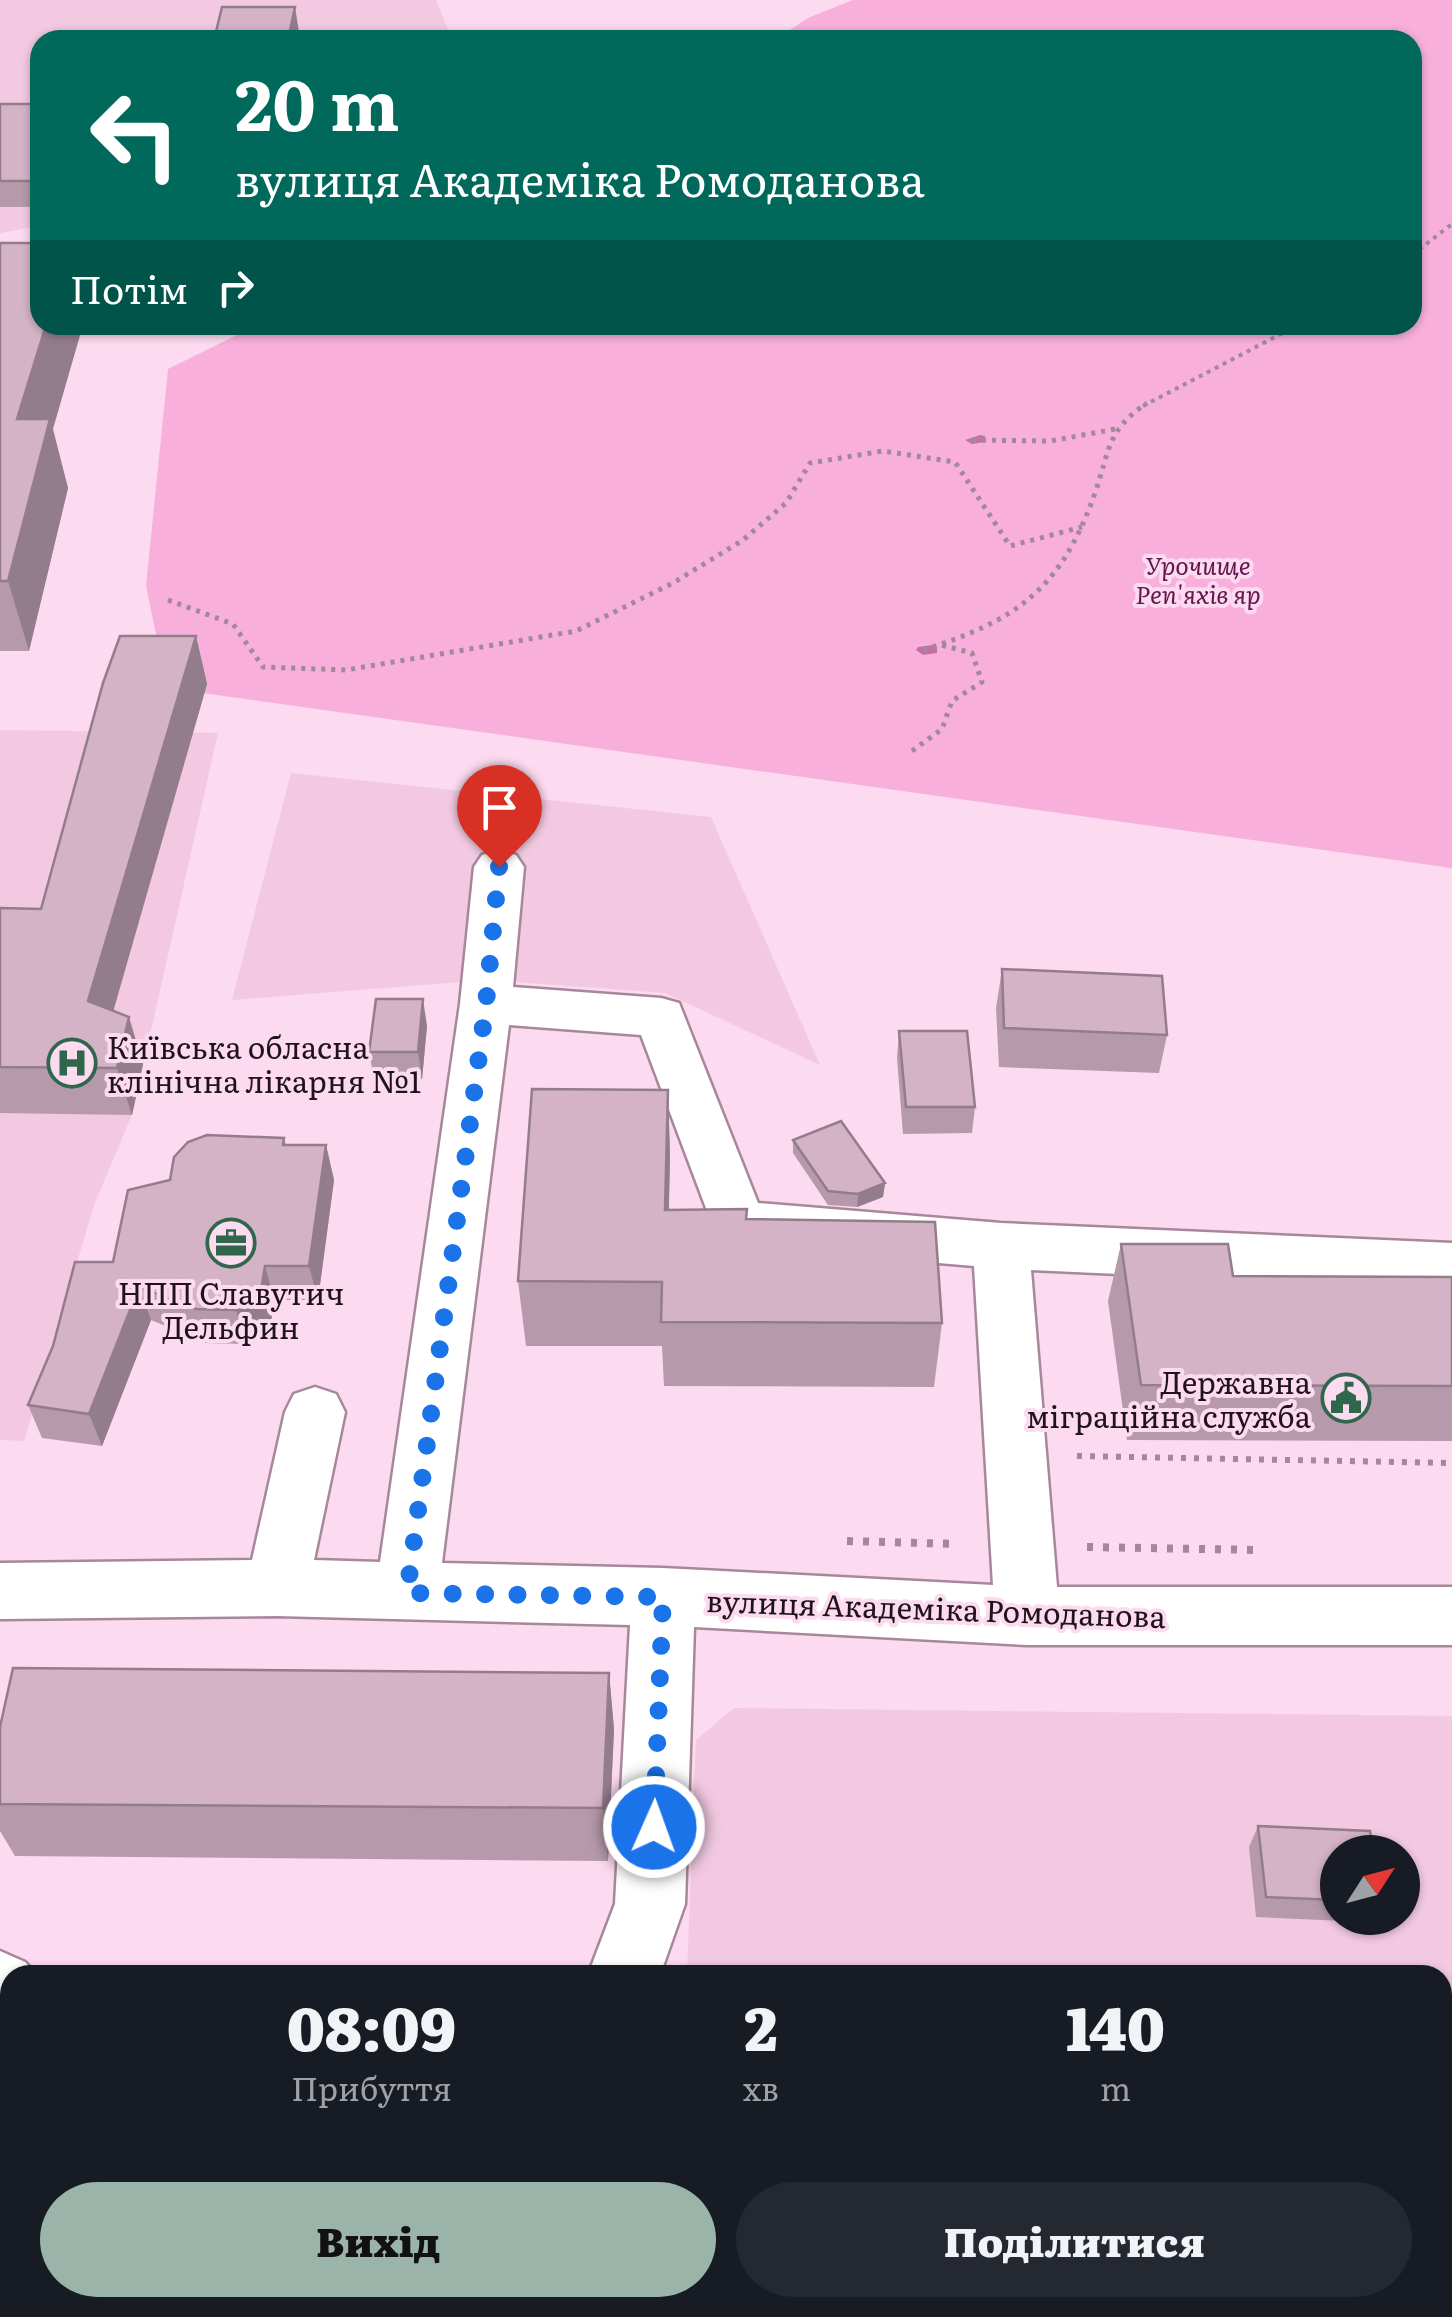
<!DOCTYPE html>
<html lang="uk">
<meta charset="utf-8">
<style>
:root{--surface:#171b24;--page:#242831;--text:#f1f3f6;--muted:#9ea1a6;--accent:#9ab4aa}
body{margin:0;font-family:Literata,serif;background:var(--page);color:var(--text);height:100vh;display:flex;flex-direction:column;font-size:38px;white-space:nowrap}
*{box-sizing:border-box;margin:0}
p{font-size:32px;color:var(--muted)}
.icon{flex:none;width:55px;height:55px;fill:none;stroke:currentColor;stroke-width:2;stroke-linecap:round;stroke-linejoin:round}
.map{position:relative;flex:1;overflow:hidden}
.drawer{position:absolute;left:0px;top:1965px;width:1452px;height:352px;display:flex;flex-direction:column;background:var(--surface);border-radius:30px 30px 0 0;box-shadow:0 2px 8px #0004}
.drawer>*{flex:none}
.hud{position:absolute;left:30px;top:30px;width:1392px;height:305px;border-radius:30px;box-shadow:0 2px 8px #0004;background:#00695c;color:#fff;overflow:hidden}
.needle{width:65px;rotate:54deg}
.fabs{position:absolute;left:1320px;top:1835px;display:grid;gap:20px}
.fabs a{display:grid;place-items:center;width:100px;height:100px;border-radius:50%;background:var(--surface);box-shadow:0 2px 8px #0004;font-size:50px}
.pin{position:absolute;display:grid;place-items:center;width:85px;height:85px;color:#fff;margin:-102px -42px;border-radius:50% 50% 50% 0;rotate:-45deg;box-shadow:0 0 10px #0007}
.pin .icon{rotate:45deg}
.me{position:absolute;width:110px;margin:-55px;rotate:2deg;stroke-linejoin:round;filter:drop-shadow(0 0 8px #0008)}
.turn{display:flex;align-items:center;gap:35px;height:210px;padding:0 40px;font-size:45px}
.turn .icon{width:130px;height:130px;stroke-width:2.5}
.turn b{display:block;font-size:70px;line-height:85px}
.then{display:flex;align-items:center;height:95px;padding:0 40px;background:#0003;gap:20px;font-size:38px}
.eta{display:flex;justify-content:space-evenly;align-items:center;height:170px;text-align:center}
.eta b{font-size:60px;font-weight:800;line-height:70px}
.action{display:flex;gap:20px;margin-top:auto;padding:20px 40px}
.action a{flex:1;height:115px;border-radius:60px;background:var(--accent);color:#111;font-size:40px;font-weight:800;line-height:115px;text-align:center}
.action a+a{background:var(--page);color:var(--text)}
.map>svg:first-child{display:block}
.built{fill:#f2c9e1;fill-rule:evenodd}
.green{fill:#f8afdc}
.lines{fill:none;stroke-linecap:round;stroke-linejoin:round}
.stream{fill:#c470a7;fill-rule:evenodd}
.minor-casing{stroke:#a7889b;stroke-width:5}
.path-far3{stroke:#a28999;stroke-width:4;stroke-dasharray:4 5;stroke-linecap:butt}
.path-far2{stroke:#a28999;stroke-width:5;stroke-dasharray:4 6;stroke-linecap:butt}
.path-far1{stroke:#a28999;stroke-width:6;stroke-dasharray:5 8;stroke-linecap:butt}
.path{stroke:#a28999;stroke-width:8;stroke-dasharray:6 10;stroke-linecap:butt}
.minor{fill:#fff;fill-rule:evenodd}
.wall{fill:#b69aab}
.shaded-wall{fill:#947d8b}
.building{fill:#d4b3c7;stroke:#947d8b;stroke-width:2.5}
.route{stroke:#1a73e8;stroke-width:18;stroke-dasharray:0 32.4}
.labels{text-anchor:middle;dominant-baseline:central;stroke-width:8;stroke-linejoin:round;paint-order:stroke}
.far-park-label{font-size:25px;font-style:italic;fill:#64174f;stroke:#fcdaef}
.poi-label{font-size:30px;fill:#20141b;stroke:#fcdaef;text-anchor:start}
.street-label{font-size:30px;fill:#20141b;stroke:#fcdaef}
</style>
<div class="map">
<svg width="1452" height="2317" viewBox="0 0 1452 2317">
<rect width="100%" height="100%" fill="#fcdaef"/>
<g class="built">
<polygon points="0,0 436,0 452,39 40,40 40,226 0,233"/>
<polygon points="0,730 218,733 132,1115 94,1205 24,1441 0,1440"/>
<polygon points="291,773 711,817 820,1065 665,993 486,980 232,1000"/>
<path d="M734,1708l718,8v601h-1452v-237l10,-6v234h1432v-333h-755l9,-235zM1338,1852h64v66h-64z"/>
</g>
<polygon class="green" points="853,0 1452,0 1452,868 167,688 146,586 168,369 257,325 1412,325 1412,40 775,40 808,18"/>
<g class="lines">
<g class="stream">
<polygon points="980,435 985,436 985,442 972,444 965,440"/>
<polygon points="932,645 937,647 937,653 923,655 916,650 918,647"/>
</g>
<g class="minor-casing">
<g id="minor">
<path d="M499,850l17,5 8,12 -11,120 148,11 18,5 79,200 243,20 451,20v46l-421,-19 26,317h395v58h-425l-333,-18 -9,277 -25,71h-72l27,-71 15,-279 -353,-9 -277,3v-56l252,-3 33,-148 9,-18 21,-7 21,7 9,18 -31,148 66,2 80,-558 14,-137 8,-12zM509,1025l132,10 77,205 20,6 236,20 19,319 -330,-17 -221,-5z"/>
<polygon points="0,1951 25,1962 37,1975 10,1975 10,2032 0,2028"/>
<polygon points="362,2308 440,2308 439,2317 361,2317"/>
</g>
</g>
<g class="path-far3">
<polyline points="1412,255 1452,224"/>
<polyline points="1143,406 1298,325"/>
</g>
<g class="path-far2">
<polyline points="972,440 1051,441 1115,429"/>
<polyline points="168,600 233,624 263,667 346,670 576,631 673,583 743,540 786,503 810,463 883,451 955,462 1010,546 1082,527"/>
<path d="M923,650c95,-30 138,-61 172,-157 15,-43 11,-62 52,-90"/>
<polyline points="912,751 942,729 952,701 982,682 972,653 941,645"/>
</g>
<polyline class="path-far1" points="1077,1456 1452,1463"/>
<g class="path">
<polyline points="847,1541 959,1544"/>
<polyline points="1087,1547 1259,1550"/>
</g>
<use href="#minor" class="minor"/>
</g>
<g class="wall">
<rect x="0" y="104" width="40" height="103"/>
<polygon points="0,243 68,488 29,651 0,651"/>
<polygon points="196,636 207,684 113,1011 143,1064 132,1115 0,1113 0,908 41,909"/>
<polygon points="1002,969 1167,1035 1159,1073 999,1067 996,1008"/>
<polygon points="427,1026 422,1079 374,1079 369,1052"/>
<polygon points="899,1031 975,1107 972,1133 903,1134 897,1058"/>
<polygon points="668,1090 670,1157 669,1210 747,1219 942,1323 934,1387 664,1386 662,1346 526,1346 518,1281"/>
<polygon points="284,1138 286,1145 326,1145 334,1180 318,1300 274,1300 269,1337 246,1344 206,1343 151,1320 102,1446 42,1438 28,1405 113,1262 170,1180"/>
<polygon points="793,1140 885,1183 883,1197 857,1207 828,1205 793,1153"/>
<polygon points="1121,1244 1233,1276 1452,1277 1452,1441 1127,1440 1108,1301"/>
<polygon points="609,1673 614,1729 608,1861 15,1856 0,1831 0,1727"/>
<polygon points="1258,1826 1338,1852 1338,1918 1370,1918 1367,1922 1256,1917 1249,1847"/>
</g>
<g class="shaded-wall">
<polygon points="295,7 299,32 297,40 288,40"/>
<polygon points="46,325 83,325 53,429 68,488 29,651 8,581 17,419"/>
<polygon points="196,636 207,684 103,1047 88,1001"/>
<polygon points="423,999 427,1026 422,1079 418,1052"/>
<polygon points="129,1017 143,1064 132,1115 117,1068"/>
<polygon points="668,1090 670,1157 667,1275 665,1210"/>
<polygon points="326,1145 334,1180 318,1300 309,1266"/>
<polygon points="885,1183 883,1197 857,1207 858,1194"/>
<polygon points="265,1266 274,1300 269,1337 246,1344 236,1310"/>
<polygon points="139,1287 151,1320 102,1446 89,1414"/>
<polygon points="609,1673 614,1729 608,1861 603,1808"/>
<polygon points="352,2308 361,2308 360,2317 351,2317"/>
</g>
<g class="building">
<polygon points="222,7 295,7 288,40 214,40"/>
<rect x="0" y="104" width="40" height="77"/>
<polygon points="0,243 40,243 40,325 46,325 17,419 50,419 8,581 0,581"/>
<polygon points="120,636 196,636 88,1001 129,1017 117,1068 0,1067 0,908 41,909 103,683"/>
<polygon points="1002,969 1162,976 1167,1035 1004,1028"/>
<polygon points="376,999 423,999 418,1052 369,1052"/>
<polygon points="899,1031 967,1031 975,1107 906,1107"/>
<polygon points="532,1089 668,1090 665,1210 747,1209 746,1219 935,1222 942,1323 661,1322 662,1282 518,1281"/>
<polygon points="841,1121 885,1183 858,1194 828,1191 793,1140"/>
<polygon points="207,1135 284,1138 283,1145 326,1145 309,1266 265,1266 259,1304 236,1310 196,1309 139,1287 89,1414 28,1405 53,1346 75,1262 113,1262 128,1190 170,1180 174,1157 188,1142"/>
<polygon points="1121,1244 1228,1244 1233,1276 1452,1277 1452,1386 1141,1385"/>
<polygon points="13,1668 609,1673 603,1808 0,1804 0,1727"/>
<polygon points="1258,1826 1370,1831 1373,1852 1338,1852 1338,1900 1266,1897"/>
<polygon points="10,2214 10,2308 352,2308 351,2317 0,2317 0,2265"/>
</g>
<g class="lines">
<polyline class="route" points="499,867 486,1004 407,1593 663,1597 654,1827"/>
</g>
<defs>
<g id="hospital-ring" transform="scale(2.5)"><circle r="9.5" fill="#fcdaef" stroke="#2f664c" stroke-width="1.5"/><path d="M-5-5h3v3.5h4V-5h3V5h-3V1.5h-4V5h-3Z" fill="#2f664c"/></g>
<g id="office-ring" transform="scale(2.5)"><circle r="9.5" fill="#fcdaef" stroke="#2f664c" stroke-width="1.5"/><path d="M-6-3h4V-5.5h4V-3h4V5H-6ZM-1-4.5V-3h2v-1.5ZM-6 0V1H6V0Z" fill="#2f664c"/></g>
<g id="civic-ring" transform="scale(2.5)"><circle r="9.5" fill="#fcdaef" stroke="#2f664c" stroke-width="1.5"/><path d="M-.6-6.5H3V-4.5H.6V-3L4-1V1h2V6H-6V1h2V-1L-.6-3ZM-1.2 2.5V6h2.4V2.5Z" fill="#2f664c"/></g>
</defs>
<g fill-rule="evenodd">
<use href="#hospital-ring" x="72" y="1063"/>
<use href="#office-ring" x="231" y="1243"/>
<use href="#civic-ring" x="1346" y="1398"/>
</g>
<g class="labels">
<g class="far-park-label">
<text x="1198" y="564">Урочище<tspan x="1198" dy="29">Реп'яхів яр</tspan></text>
</g>
<g class="poi-label">
<text x="107" y="1046">Київська обласна<tspan x="107" dy="34">клінічна лікарня №1</tspan></text>
<text x="231" y="1292" text-anchor="middle">НПП Славутич<tspan x="231" dy="34">Дельфин</tspan></text>
<text x="1311" y="1381" text-anchor="end">Державна<tspan x="1311" dy="34">міграційна служба</tspan></text>
</g>
<g class="street-label">
<text transform="translate(936 1607) rotate(2)">вулиця Академіка Ромоданова</text>
</g>
</g>
</svg>
<div class="fabs">
<a><svg class="needle" viewBox="-14 -14 28 28"><path d="M0-13l5 13h-10z" fill="#e53935"/><path d="M0 13l5-13h-10z" fill="#9ea1a6"/></svg></a>
</div>
<div class="pin" style="left:499px;top:867px;background:#d93025"><svg class="icon" aria-label="arrive" viewBox="0 0 24 24"><path d="M6 21V4h12l-3 4 3 4H6"/></svg></div>
<svg class="me" style="left:654px;top:1827px" viewBox="-20 -20 40 40"><circle r="17" fill="#1a73e8" stroke="#fff" stroke-width="3"/><path d="M0-11L8 9 0 5-8 9z" fill="#fff"/></svg>
<div class="hud">
<div class="turn"><svg class="icon" aria-label="left" viewBox="0 0 24 24"><path d="M17 20v-9H6M10 6l-5 5 5 5"/></svg><div><b>20 m</b>вулиця Академіка Ромоданова</div></div>
<div class="then">Потім<svg class="icon" aria-label="right" viewBox="0 0 24 24"><path d="M7 20v-9h11M14 6l5 5-5 5"/></svg></div>
</div>
<section class="drawer">
<div class="eta">
<div><b>08:09</b><p>Прибуття</p></div>
<div><b>2</b><p>хв</p></div>
<div><b>140</b><p>m</p></div>
</div>
<div class="action"><a>Вихід</a><a>Поділитися</a></div>
</section>
</div>
